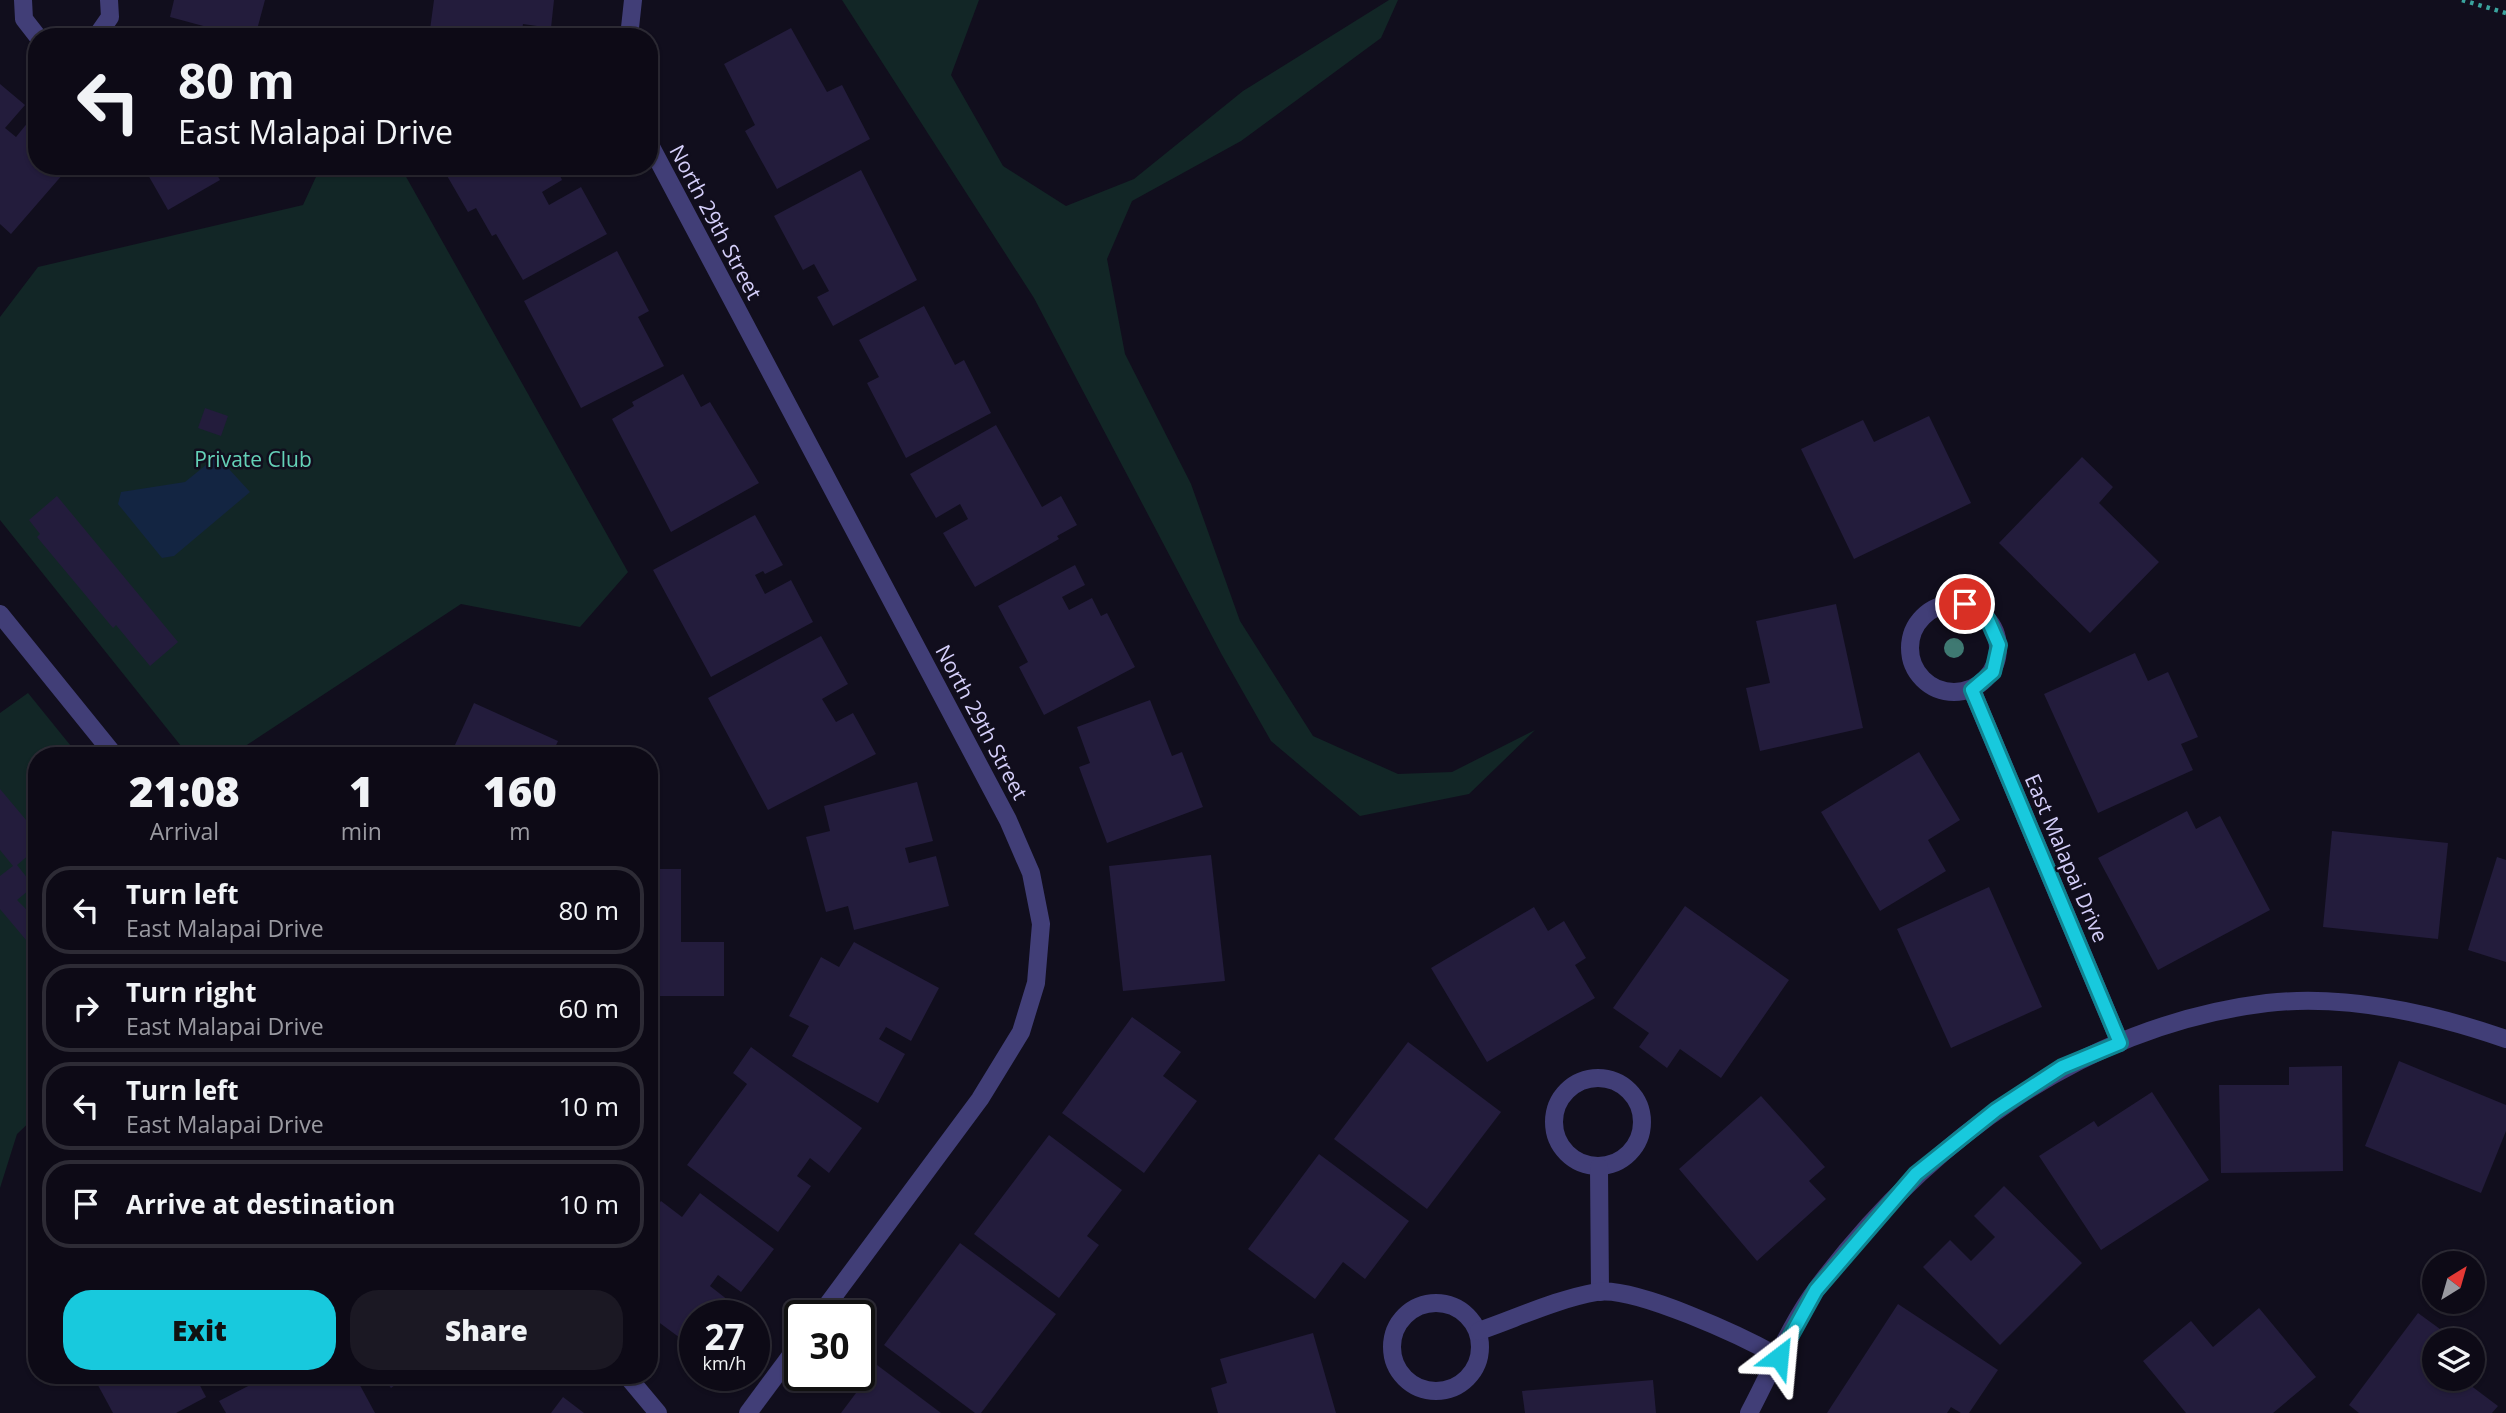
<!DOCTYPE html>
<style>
:root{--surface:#0d0a16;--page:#1b1823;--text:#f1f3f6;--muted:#9a9aa1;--line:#2d2b35;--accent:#18c9dd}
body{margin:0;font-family:"Open Sans",sans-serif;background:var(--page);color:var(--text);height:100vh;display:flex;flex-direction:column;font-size:26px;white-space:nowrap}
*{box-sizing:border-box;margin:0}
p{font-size:23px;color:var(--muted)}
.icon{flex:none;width:38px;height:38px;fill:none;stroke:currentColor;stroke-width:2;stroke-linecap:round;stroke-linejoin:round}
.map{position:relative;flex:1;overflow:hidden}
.panel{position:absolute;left:28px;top:747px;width:630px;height:637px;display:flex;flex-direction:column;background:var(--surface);border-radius:28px;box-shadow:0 2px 5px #0004,0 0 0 2px var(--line)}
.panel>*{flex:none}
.guide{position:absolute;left:28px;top:28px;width:630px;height:147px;border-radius:28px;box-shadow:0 2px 5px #0004,0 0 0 2px var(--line);background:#0d0a16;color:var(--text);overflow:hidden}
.needle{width:46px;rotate:37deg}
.buttons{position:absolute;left:2422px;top:1251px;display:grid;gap:14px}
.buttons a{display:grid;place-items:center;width:63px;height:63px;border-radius:50%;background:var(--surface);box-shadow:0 2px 5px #0004,0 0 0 2px var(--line);font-size:35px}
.speed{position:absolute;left:679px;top:1300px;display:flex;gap:14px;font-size:35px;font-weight:700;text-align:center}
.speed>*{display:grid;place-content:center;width:91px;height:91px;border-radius:50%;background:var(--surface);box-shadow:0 2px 5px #0004,0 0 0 2px var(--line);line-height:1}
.speed small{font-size:18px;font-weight:400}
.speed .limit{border:4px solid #111;border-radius:10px;background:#fff;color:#111}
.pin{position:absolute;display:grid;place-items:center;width:60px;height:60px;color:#fff;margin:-30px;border:4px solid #fff;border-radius:50%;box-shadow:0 2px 7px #0007}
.me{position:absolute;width:77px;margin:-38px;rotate:29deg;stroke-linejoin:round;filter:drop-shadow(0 0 5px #0008)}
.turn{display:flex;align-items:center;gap:24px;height:147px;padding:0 35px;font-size:32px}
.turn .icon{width:91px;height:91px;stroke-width:2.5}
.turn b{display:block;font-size:49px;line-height:60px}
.eta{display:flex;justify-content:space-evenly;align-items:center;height:119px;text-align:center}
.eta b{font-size:42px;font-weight:800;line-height:49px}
.action{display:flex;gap:14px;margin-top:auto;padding:14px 35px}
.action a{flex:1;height:80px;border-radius:28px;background:var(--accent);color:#111;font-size:28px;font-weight:800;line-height:80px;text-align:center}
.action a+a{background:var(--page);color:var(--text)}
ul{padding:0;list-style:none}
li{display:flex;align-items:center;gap:21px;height:88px;margin:0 14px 10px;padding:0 21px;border:4px solid var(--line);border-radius:28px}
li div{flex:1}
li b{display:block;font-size:26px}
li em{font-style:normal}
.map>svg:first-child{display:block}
.green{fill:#122626}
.water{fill:#132542}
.building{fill:#231c3c}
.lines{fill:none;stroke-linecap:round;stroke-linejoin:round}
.path{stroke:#3aa49e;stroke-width:4.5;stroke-dasharray:3.5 5;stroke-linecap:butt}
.street{stroke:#413e77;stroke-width:18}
.tree{fill:#3f7972}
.route-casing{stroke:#108390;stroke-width:18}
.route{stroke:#18c9dd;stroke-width:12}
.labels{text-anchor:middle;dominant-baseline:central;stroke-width:5;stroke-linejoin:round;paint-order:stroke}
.street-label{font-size:21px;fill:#d5cffa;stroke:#110e1d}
.park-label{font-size:21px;fill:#64d1b7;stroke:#110e1d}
</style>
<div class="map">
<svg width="2506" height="1413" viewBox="0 0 2506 1413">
<rect width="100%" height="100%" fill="#110e1d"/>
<g class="green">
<polygon points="842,0 979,0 951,75 1003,166 1066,206 1134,179 1243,91 1389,0 1398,0 1381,38 1241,141 1132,201 1107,259 1125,354 1191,484 1240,621 1313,736 1398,774 1452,772 1535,730 1469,794 1360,816 1271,741 1222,655 1034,298"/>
<polygon points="321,166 400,166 628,572 580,627 461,604 230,756 189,756 0,520 0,317 38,267 303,205"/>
<polygon points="28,693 79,756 37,756 37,1115 17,1134 0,1188 0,713"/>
</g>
<polygon class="water" points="217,456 250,492 174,556 162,558 118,504 121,492 185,482"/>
<g class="building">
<polygon points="174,0 265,0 255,37 244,37 170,17"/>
<polygon points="434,0 554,0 551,28 523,24 521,37 429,37"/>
<polygon points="791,28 827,92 842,85 870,139 777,189 745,131 755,125 724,64"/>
<polygon points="0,84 25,105 5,128 16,137 34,115 37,117 37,166 70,166 11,234 0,224"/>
<polygon points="143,166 212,166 220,180 168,210"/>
<polygon points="461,166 565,166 558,171 562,180 542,192 549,205 581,187 607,234 523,280 496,234 492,236 476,208 468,212 446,174"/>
<polygon points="861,170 917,280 833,326 817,297 829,291 814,264 803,270 774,216"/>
<polygon points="617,251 649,311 638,317 664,366 581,408 524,301"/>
<polygon points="924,306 955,365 964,360 991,413 906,458 867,383 879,377 859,340"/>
<polygon points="683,374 701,407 710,402 759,483 671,532 612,419 634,406 632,402"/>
<polygon points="205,408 228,416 221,436 198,428"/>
<polygon points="1929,416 1971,503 1854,559 1801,449 1863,420 1874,442"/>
<polygon points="996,425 1042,507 1061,496 1077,525 1057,536 1059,539 975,587 943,533 968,519 960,504 936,518 910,474"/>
<polygon points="2082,457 2113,487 2099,503 2159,562 2090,633 1999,543"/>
<polygon points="57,496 178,642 150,666 116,625 113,628 37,537 40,534 29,520"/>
<polygon points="755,515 783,565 765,574 763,571 755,575 765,594 791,580 813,622 711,677 653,570"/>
<polygon points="1075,565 1085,585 1062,597 1069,610 1092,598 1101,616 1107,613 1135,667 1044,715 1019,667 1028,662 998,606"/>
<polygon points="1836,604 1863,728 1760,751 1746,688 1770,683 1756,621"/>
<polygon points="821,636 848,684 822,699 836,722 853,713 876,754 768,810 708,698"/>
<polygon points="2135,653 2148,681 2168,672 2198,737 2181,744 2193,770 2098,813 2044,694"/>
<polygon points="1150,700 1172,756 1182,752 1203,807 1107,843 1079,767 1090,763 1077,727"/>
<polygon points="474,703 558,741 551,756 450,756"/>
<polygon points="1919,752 1960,820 1928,840 1946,871 1880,911 1821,812"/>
<polygon points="917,782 933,841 905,848 909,863 936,856 949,906 854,930 848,906 826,912 806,837 830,831 824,806"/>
<polygon points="0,789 37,833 37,848 17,865 32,884 37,880 37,898 29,890 17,900 26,909 37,900 37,953 0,909 0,876 13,866 0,850"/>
<polygon points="2187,811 2196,829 2220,816 2270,910 2158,970 2098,858"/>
<polygon points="2332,831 2448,843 2438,939 2323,927"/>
<polygon points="1211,855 1225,981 1123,991 1109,866"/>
<polygon points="2497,857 2506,860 2506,962 2468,950"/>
<polygon points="649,869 681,869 681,942 724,942 724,996 649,996"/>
<polygon points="1989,887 2042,1007 1951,1048 1897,929"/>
<polygon points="1685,906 1789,980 1721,1078 1680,1049 1667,1068 1639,1047 1649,1033 1613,1008"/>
<polygon points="1534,907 1548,931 1564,921 1586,958 1575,965 1595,998 1487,1062 1431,968"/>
<polygon points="854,942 939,988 911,1041 886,1027 879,1039 905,1054 878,1103 792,1056 809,1026 789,1016 821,957 839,967"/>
<polygon points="1132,1017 1181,1052 1163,1076 1197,1101 1144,1173 1062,1113"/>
<polygon points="1408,1042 1501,1112 1427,1209 1334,1139"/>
<polygon points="751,1047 862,1128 829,1173 810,1158 797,1176 811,1186 778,1232 687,1165 747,1084 733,1073"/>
<polygon points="2399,1061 2506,1105 2506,1131 2481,1193 2365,1146"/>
<polygon points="2342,1066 2343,1171 2221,1173 2219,1085 2289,1085 2289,1067"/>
<polygon points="2152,1092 2209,1180 2101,1250 2039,1156 2094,1121 2098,1127"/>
<polygon points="1761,1096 1825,1167 1809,1181 1826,1199 1757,1261 1679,1169"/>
<polygon points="1049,1135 1122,1190 1087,1236 1099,1245 1059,1298 974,1234"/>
<polygon points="1319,1154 1409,1221 1365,1279 1343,1262 1315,1299 1248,1249"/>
<polygon points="2004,1186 2082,1263 2000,1345 1923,1267 1950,1240 1971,1261 1995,1237 1974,1216"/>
<polygon points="700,1193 774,1249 741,1292 718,1275 710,1286 733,1304 723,1316 695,1316 695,1349 649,1315 649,1216 661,1201 682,1217"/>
<polygon points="960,1243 1056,1314 981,1413 975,1413 884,1345"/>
<polygon points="1898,1304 1998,1370 1969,1413 1961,1413 1951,1407 1947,1413 1827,1413"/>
<polygon points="2259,1308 2316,1377 2273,1413 2186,1413 2143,1361 2191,1321 2213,1347"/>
<polygon points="2418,1313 2455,1340 2434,1340 2434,1379 2462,1379 2498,1406 2492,1413 2359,1413 2349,1405"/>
<polygon points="1313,1333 1336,1413 1218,1413 1211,1388 1227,1383 1220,1359"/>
<polygon points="877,1365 941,1413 841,1413"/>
<polygon points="93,1376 195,1376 206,1397 176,1413 113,1413"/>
<polygon points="268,1376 355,1376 375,1413 226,1413 219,1401"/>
<polygon points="382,1376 407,1376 391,1388"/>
<polygon points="1653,1380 1656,1413 1525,1413 1522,1391"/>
<polygon points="563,1397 584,1413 551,1413"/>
</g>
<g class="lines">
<polyline class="path" points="2462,0 2506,13"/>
<g class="street">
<polyline points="23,0 24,19 38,37"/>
<polyline points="96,37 110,17 109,0"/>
<polyline points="629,37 633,0"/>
<polyline points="649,143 1008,820 1031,873 1041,924 1036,983 1021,1032 980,1099 819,1316"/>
<circle cx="1954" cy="648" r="44"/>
<polyline points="0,614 115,756"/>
<polyline points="1972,690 2120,1043"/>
<circle cx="1598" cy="1122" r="44"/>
<polyline points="1599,1167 1600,1292"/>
<circle cx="1436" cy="1347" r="44"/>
<path d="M1479,1331c38,-13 78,-32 118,-39 38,-6 147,45 182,65"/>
<polyline points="627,1376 658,1413"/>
<polyline points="748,1413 800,1343"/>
<path d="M1749,1413c22,-41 41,-89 69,-126 109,-145 263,-261 449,-284 80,-9 164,10 239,36"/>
</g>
</g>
<circle class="tree" cx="1954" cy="648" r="10"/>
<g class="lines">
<g class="route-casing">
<polyline id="route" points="1779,1357 1816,1290 1916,1174 1996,1110 2062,1067 2120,1043 1972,690 1993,672 1999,645 1988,620 1965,604"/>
</g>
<use href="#route" class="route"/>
</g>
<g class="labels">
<g class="street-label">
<text transform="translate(716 222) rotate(62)">North 29th Street</text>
<text transform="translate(982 722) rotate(62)">North 29th Street</text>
<text transform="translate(2067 858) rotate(67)">East Malapai Drive</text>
</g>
<g class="park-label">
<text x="253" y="459">Private Club</text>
</g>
</g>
</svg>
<div class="buttons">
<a><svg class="needle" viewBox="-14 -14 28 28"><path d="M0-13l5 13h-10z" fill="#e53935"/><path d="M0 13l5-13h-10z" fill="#9a9aa1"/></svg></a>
<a><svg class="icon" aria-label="layers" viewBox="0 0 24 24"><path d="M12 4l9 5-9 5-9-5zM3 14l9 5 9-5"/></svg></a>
</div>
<div class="speed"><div>27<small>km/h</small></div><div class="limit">30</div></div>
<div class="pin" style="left:1965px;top:604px;background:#d93025"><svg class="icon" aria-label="arrive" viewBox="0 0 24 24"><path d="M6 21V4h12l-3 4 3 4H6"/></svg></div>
<svg class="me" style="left:1779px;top:1357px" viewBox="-20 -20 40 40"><path d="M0-17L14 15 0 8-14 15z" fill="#18c9dd" stroke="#fff" stroke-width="4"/></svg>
<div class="guide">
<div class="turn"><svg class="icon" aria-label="left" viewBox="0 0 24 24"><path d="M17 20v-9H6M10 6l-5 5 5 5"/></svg><div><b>80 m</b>East Malapai Drive</div></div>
</div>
<section class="panel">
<div class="eta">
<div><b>21:08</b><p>Arrival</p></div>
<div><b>1</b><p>min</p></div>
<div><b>160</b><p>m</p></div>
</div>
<ul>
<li><svg class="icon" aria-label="left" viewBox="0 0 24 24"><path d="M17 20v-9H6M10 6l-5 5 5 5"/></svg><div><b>Turn left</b><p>East Malapai Drive</p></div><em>80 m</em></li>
<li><svg class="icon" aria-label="right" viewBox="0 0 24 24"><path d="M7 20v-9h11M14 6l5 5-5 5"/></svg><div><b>Turn right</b><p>East Malapai Drive</p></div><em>60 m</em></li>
<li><svg class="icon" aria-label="left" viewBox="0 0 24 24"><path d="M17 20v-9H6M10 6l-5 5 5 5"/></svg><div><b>Turn left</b><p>East Malapai Drive</p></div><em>10 m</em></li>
<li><svg class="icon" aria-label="arrive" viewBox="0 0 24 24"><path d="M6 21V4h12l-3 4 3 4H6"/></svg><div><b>Arrive at destination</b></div><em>10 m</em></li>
</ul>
<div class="action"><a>Exit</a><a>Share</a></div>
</section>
</div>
